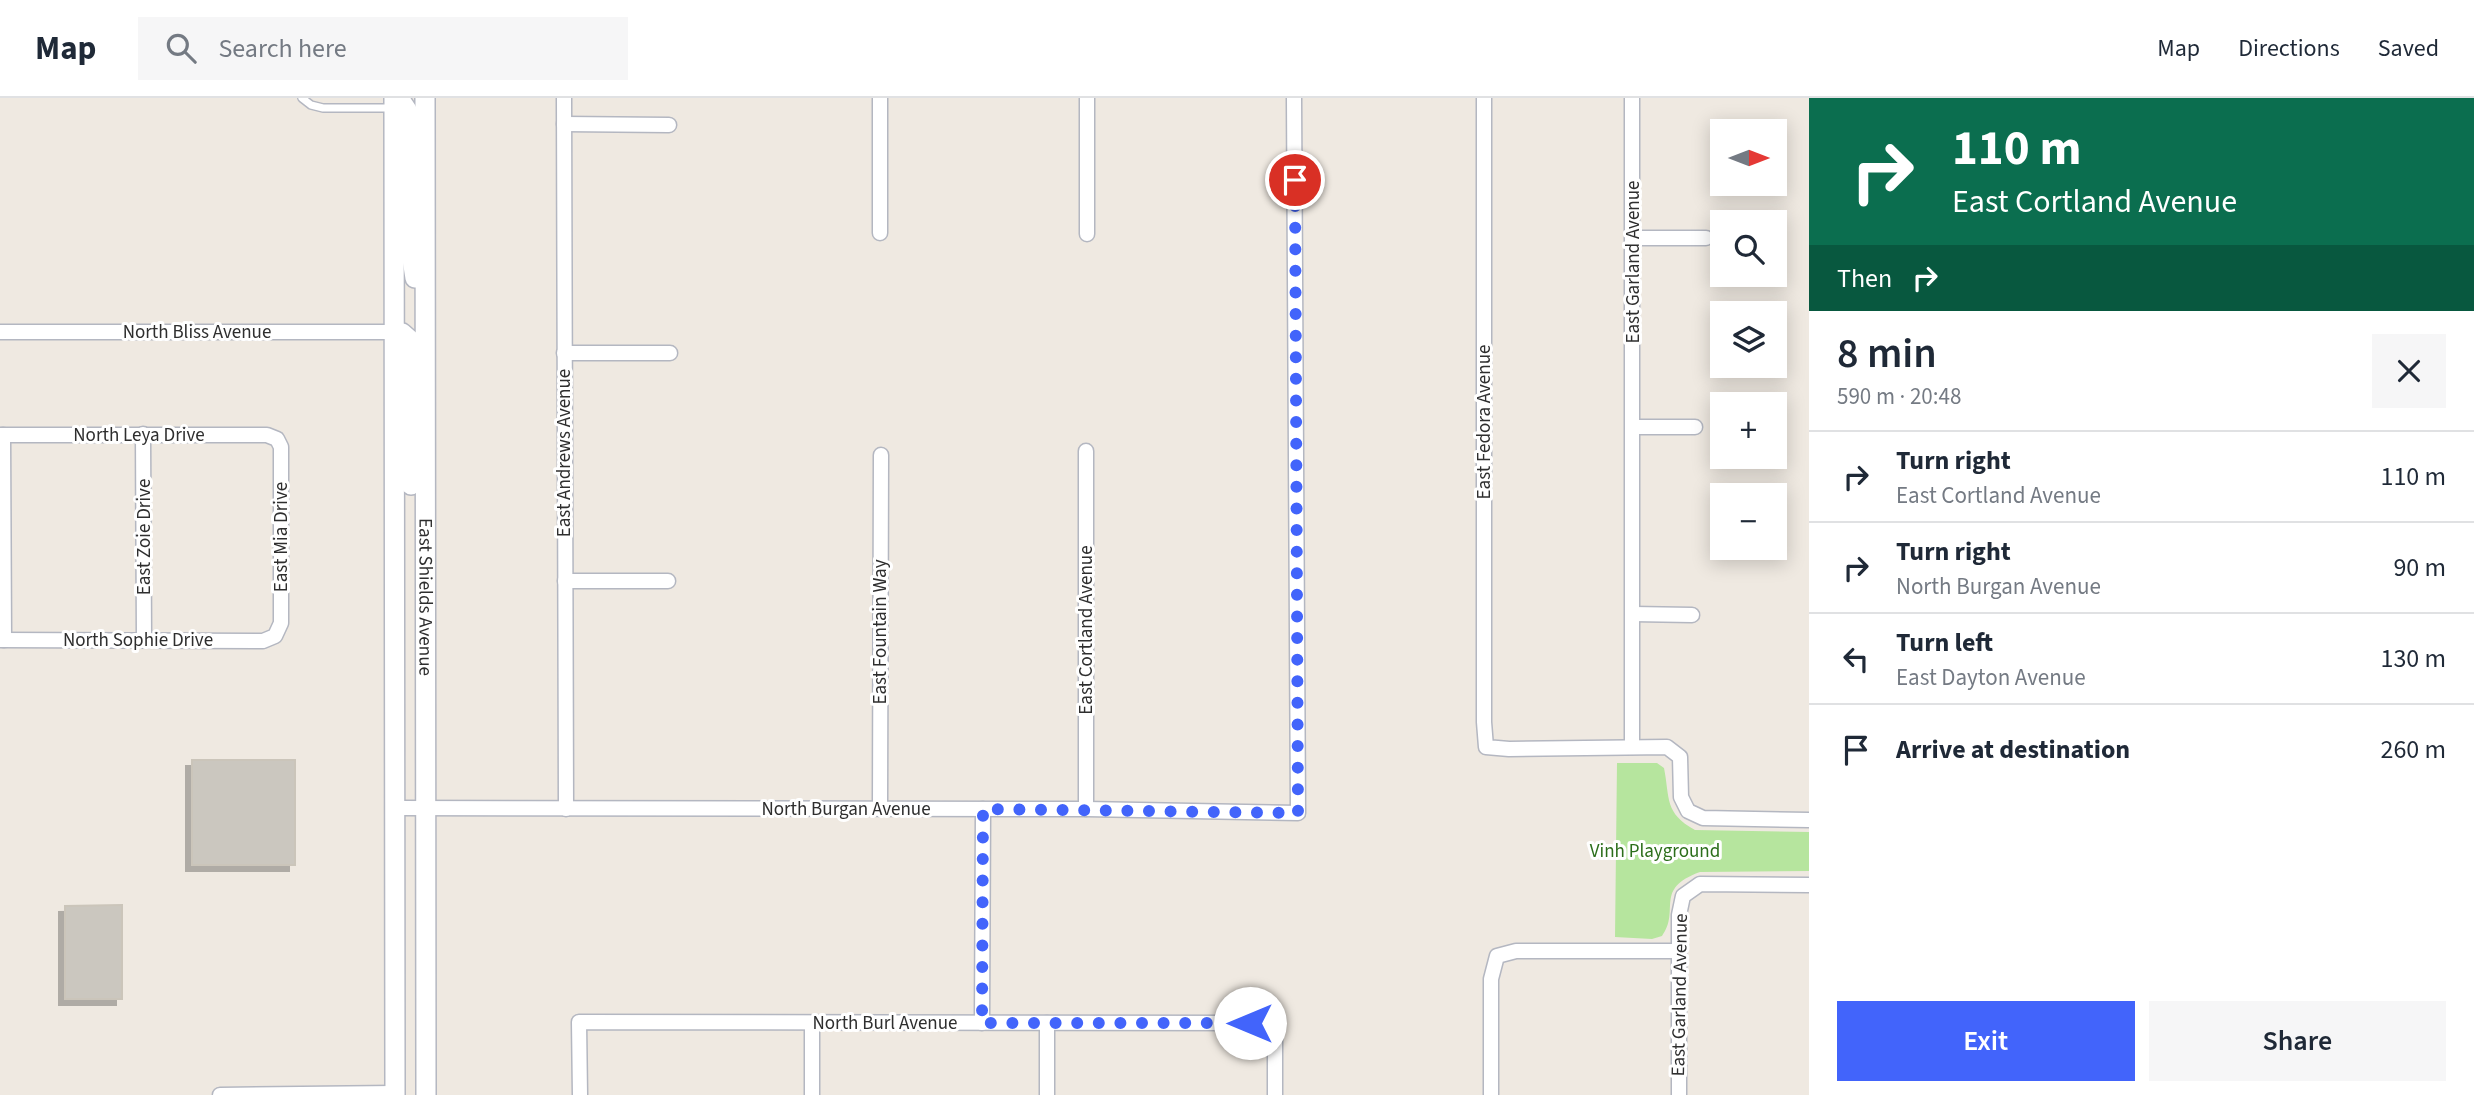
<!DOCTYPE html>
<meta charset="utf-8">
<style>
:root{--surface:#fff;--page:#f6f6f7;--text:#1f2937;--muted:#747a83;--line:#e0e1e3;--accent:#4264fb}
body{margin:0;font-family:"Source Sans 3",sans-serif;background:var(--page);color:var(--text);height:100vh;display:flex;flex-direction:column;font-size:26px;white-space:nowrap}
*{box-sizing:border-box;margin:0}
p{font-size:23px;color:var(--muted)}
.icon{flex:none;width:38px;height:38px;fill:none;stroke:currentColor;stroke-width:2;stroke-linecap:round;stroke-linejoin:round}
.map{position:relative;flex:1;overflow:hidden}
.drawer{display:flex;flex-direction:column;background:var(--surface);width:665px}
.drawer>*{flex:none}
.hud{background:#0b6e4f;color:#fff;overflow:hidden}
.needle{width:46px;rotate:90deg}
.tools{position:absolute;left:1710px;top:21px;display:grid;gap:14px}
.tools a{display:grid;place-items:center;width:77px;height:77px;border-radius:0px;background:var(--surface);box-shadow:0 4px 18px #0003;font-size:35px}
.pin{position:absolute;display:grid;place-items:center;width:60px;height:60px;color:#fff;margin:-30px;border:4px solid #fff;border-radius:50%;box-shadow:0 2px 7px #0007}
.me{position:absolute;width:77px;margin:-38px;rotate:270deg;stroke-linejoin:round;filter:drop-shadow(0 0 5px #0008)}
.turn{display:flex;align-items:center;gap:24px;height:147px;padding:0 28px;font-size:32px}
.turn .icon{width:91px;height:91px;stroke-width:2.5}
.turn b{display:block;font-size:49px;line-height:60px}
.then{display:flex;align-items:center;height:66px;padding:0 28px;background:#0003;gap:14px;font-size:26px}
.round{display:grid;place-items:center;flex:none;width:74px;height:74px;border-radius:0px;background:var(--page)}
.head{display:flex;align-items:center;justify-content:space-between;height:119px;padding:0 28px}
h1{font-size:42px;font-weight:600;line-height:52px}
.button{display:flex;gap:14px;margin-top:auto;padding:14px 28px}
.button a{flex:1;height:80px;border-radius:0px;background:var(--accent);color:#fff;font-size:28px;font-weight:600;line-height:80px;text-align:center}
.button a+a{background:var(--page);color:var(--text)}
ul{padding:0;list-style:none}
li{display:flex;align-items:center;gap:21px;height:91px;padding:0 28px;border-top:2px solid var(--line)}
li div{flex:1}
li b{display:block;font-size:26px}
li em{font-style:normal}
header{display:flex;align-items:center;gap:42px;box-sizing:border-box;height:98px;padding:0 35px;background:var(--surface);border-bottom:2px solid var(--line)}
header strong{font-size:33px}
nav{display:flex;gap:38px;margin-inline-start:auto;font-size:24px}
.search{width:490px;height:63px;background:var(--page);display:flex;align-items:center;gap:18px;box-sizing:border-box;padding:0 24px;border-radius:0px;color:var(--muted);font-size:26px}
main{display:flex;flex:1;min-height:0}
.map>svg:first-child{display:block}
.green{fill:#b6e59e}
.building{fill:#cbc7bf;stroke:#cbc5ba;stroke-width:2;filter:url(#shadow)}
.lines{fill:none;stroke-linecap:round;stroke-linejoin:round}
.service-casing{stroke:#b4b7c1;stroke-width:10}
.minor-casing{stroke:#b4b7c1;stroke-width:17}
.secondary-casing{stroke:#b4b7c1;stroke-width:22}
.service{stroke:#fff;stroke-width:7}
.minor{stroke:#fff;stroke-width:14}
.secondary{stroke:#fff;stroke-width:19}
.route{stroke:#4264fb;stroke-width:12;stroke-dasharray:0 21.6}
.labels{text-anchor:middle;dominant-baseline:central;stroke-width:6;stroke-linejoin:round;paint-order:stroke}
.street-label{font-size:19px;fill:#2e2e2e;stroke:#fff}
.park-label{font-size:19px;fill:#2c6e1b;stroke:#fff}
</style>
<header>
<strong>Map</strong>
<div class="search"><svg class="icon" aria-label="search" viewBox="0 0 24 24"><circle cx="10" cy="10" r="6"/><path d="M15 15l6 6"/></svg>Search here</div>
<nav><a>Map</a><a>Directions</a><a>Saved</a></nav>
</header>
<main>
<div class="map">
<svg width="1809" height="997" viewBox="0 0 1809 997">
<defs>
<filter id="shadow"><feDropShadow dx="-6" dy="6" stdDeviation="0" flood-color="#0004"/></filter>
</defs>
<rect width="100%" height="100%" fill="#efe9e1"/>
<path class="green" d="M1617,665h40l7,5c6,30 0,45 31,62l114,2v39l-109,1c-47,17 -19,38 -38,64l-10,3 -37,-2z"/>
<g class="building">
<rect x="192" y="662" width="103" height="105"/>
<polygon points="122,807 122,901 65,901 65,808"/>
</g>
<g class="lines">
<g class="service-casing">
<polyline id="service" points="302,0 311,7 323,10 393,10"/>
</g>
<g class="minor-casing">
<g id="minor">
<polyline points="564,0 566,711"/>
<polyline points="880,0 880,135"/>
<polyline points="1087,0 1087,136"/>
<polyline points="1484,0 1484,624 1486,649 1509,651 1667,649 1680,659 1681,699 1688,713 1703,720 1809,722"/>
<polyline points="1632,0 1632,649"/>
<polyline points="564,26 669,27"/>
<polyline points="1633,140 1706,140"/>
<polyline points="0,234 394,234"/>
<polyline points="564,255 670,255"/>
<polyline points="1633,329 1695,329"/>
<polyline points="143,336 144,542"/>
<polyline points="0,337 267,337 277,341 281,349 281,525 275,538 263,543 0,542"/>
<polyline points="3,337 4,542"/>
<polyline points="1086,353 1086,711"/>
<polyline points="565,483 668,483"/>
<polyline points="1633,516 1692,517"/>
<polyline points="395,710 1086,711 1298,715 1294,0"/>
<polyline points="880,711 881,357"/>
<polyline points="812,925 812,997"/>
<polyline points="982,925 983,711"/>
<polyline points="1047,925 1047,997"/>
<polyline points="220,997 395,995"/>
<polyline points="580,997 579,924 1275,925 1275,997"/>
<polyline points="1491,997 1491,881 1497,858 1516,853 1679,853"/>
<polyline points="1679,997 1679,817 1683,798 1700,786 1809,787"/>
</g>
</g>
<g class="secondary-casing">
<g id="secondary">
<polyline points="394,0 395,997"/>
<polyline points="399,0 407,12 409,23 411,155 415,180"/>
<path id="s1" d="M425,0l1,997"/>
<polyline points="394,234 402,235 410,242 411,387"/>
</g>
</g>
<use href="#service" class="service"/>
<use href="#minor" class="minor"/>
<use href="#secondary" class="secondary"/>
</g>
<g class="lines">
<polyline class="route" points="1250,925 982,925 983,711 1298,715 1295,82"/>
</g>
<g class="labels">
<g class="street-label">
<text transform="translate(1633 164) rotate(-90)">East Garland Avenue</text>
<text x="197" y="234">North Bliss Avenue</text>
<text transform="translate(1484 324) rotate(-90)">East Fedora Avenue</text>
<text x="139" y="337">North Leya Drive</text>
<text transform="translate(564 355) rotate(-90)">East Andrews Avenue</text>
<text transform="translate(144 439) rotate(-90)">East Zoie Drive</text>
<text transform="translate(281 439) rotate(-90)">East Mia Drive</text>
<text stroke="none"><textPath href="#s1" startOffset="499">East Shields Avenue</textPath></text>
<text transform="translate(1086 532) rotate(-90)">East Cortland Avenue</text>
<text transform="translate(880 534) rotate(-90)">East Fountain Way</text>
<text x="138" y="542">North Sophie Drive</text>
<text x="846" y="711">North Burgan Avenue</text>
<text transform="translate(1680 897) rotate(-89)">East Garland Avenue</text>
<text x="885" y="925">North Burl Avenue</text>
</g>
<g class="park-label">
<text x="1655" y="753">Vinh Playground</text>
</g>
</g>
</svg>
<div class="tools">
<a><svg class="needle" viewBox="-14 -14 28 28"><path d="M0-13l5 13h-10z" fill="#e53935"/><path d="M0 13l5-13h-10z" fill="#747a83"/></svg></a>
<a><svg class="icon" aria-label="search" viewBox="0 0 24 24"><circle cx="10" cy="10" r="6"/><path d="M15 15l6 6"/></svg></a>
<a><svg class="icon" aria-label="layers" viewBox="0 0 24 24"><path d="M12 4l9 5-9 5-9-5zM3 14l9 5 9-5"/></svg></a>
<a>+</a>
<a>−</a>
</div>
<div class="pin" style="left:1295px;top:82px;background:#d93025"><svg class="icon" aria-label="arrive" viewBox="0 0 24 24"><path d="M6 21V4h12l-3 4 3 4H6"/></svg></div>
<svg class="me" style="left:1250px;top:925px" viewBox="-20 -20 40 40"><circle r="19" fill="#fff"/><path d="M0-13L10 11 0 6-10 11z" fill="#4264fb"/></svg>
</div>
<section class="drawer">
<div class="hud">
<div class="turn"><svg class="icon" aria-label="right" viewBox="0 0 24 24"><path d="M7 20v-9h11M14 6l5 5-5 5"/></svg><div><b>110 m</b>East Cortland Avenue</div></div>
<div class="then">Then<svg class="icon" aria-label="right" viewBox="0 0 24 24"><path d="M7 20v-9h11M14 6l5 5-5 5"/></svg></div>
</div>
<div class="head"><div><h1>8 min</h1><p>590 m · 20:48</p></div><a class="round"><svg class="icon" aria-label="close" viewBox="0 0 24 24"><path d="M6 6l12 12M18 6L6 18"/></svg></a></div>
<ul>
<li><svg class="icon" aria-label="right" viewBox="0 0 24 24"><path d="M7 20v-9h11M14 6l5 5-5 5"/></svg><div><b>Turn right</b><p>East Cortland Avenue</p></div><em>110 m</em></li>
<li><svg class="icon" aria-label="right" viewBox="0 0 24 24"><path d="M7 20v-9h11M14 6l5 5-5 5"/></svg><div><b>Turn right</b><p>North Burgan Avenue</p></div><em>90 m</em></li>
<li><svg class="icon" aria-label="left" viewBox="0 0 24 24"><path d="M17 20v-9H6M10 6l-5 5 5 5"/></svg><div><b>Turn left</b><p>East Dayton Avenue</p></div><em>130 m</em></li>
<li><svg class="icon" aria-label="arrive" viewBox="0 0 24 24"><path d="M6 21V4h12l-3 4 3 4H6"/></svg><div><b>Arrive at destination</b></div><em>260 m</em></li>
</ul>
<div class="button"><a>Exit</a><a>Share</a></div>
</section>
</main>
